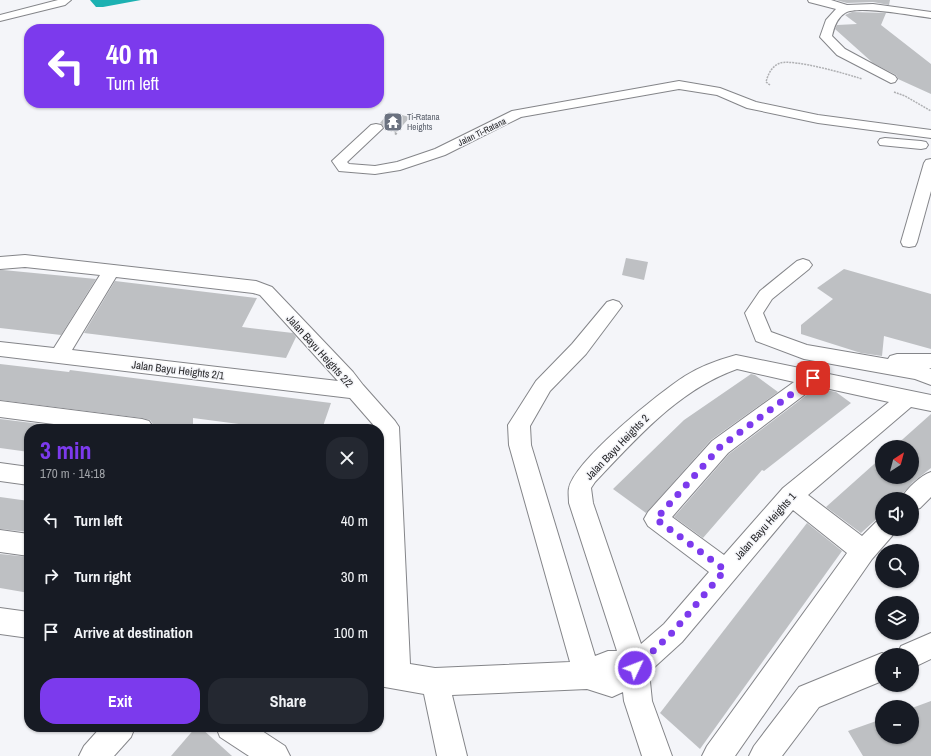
<!DOCTYPE html>
<meta charset="utf-8">
<style>
:root{--surface:#171b24;--page:#242831;--text:#f1f3f6;--muted:#9ea1a6;--accent:#7c3aed}
body{margin:0;font-family:"Archivo Narrow",sans-serif;background:var(--page);color:var(--text);height:100vh;display:flex;flex-direction:column;font-size:15px;white-space:nowrap}
*{box-sizing:border-box;margin:0}
p{font-size:13px;color:var(--muted)}
.icon{flex:none;width:22px;height:22px;fill:none;stroke:currentColor;stroke-width:2;stroke-linecap:round;stroke-linejoin:round}
.map{position:relative;flex:1;overflow:hidden}
.side{position:absolute;left:24px;top:424px;width:360px;height:308px;display:flex;flex-direction:column;background:var(--surface);border-radius:16px;box-shadow:0 1px 3px #0004}
.side>*{flex:none}
.banner{position:absolute;left:24px;top:24px;width:360px;height:84px;border-radius:16px;box-shadow:0 1px 3px #0004;background:#7c3aed;color:#fff;overflow:hidden}
.needle{width:26px;rotate:36deg}
.fabs{position:absolute;left:875px;top:440px;display:grid;gap:8px}
.fabs a{display:grid;place-items:center;width:44px;height:44px;border-radius:50%;background:var(--surface);box-shadow:0 1px 3px #0004;font-size:20px}
.pin{position:absolute;display:grid;place-items:center;width:34px;height:34px;color:#fff;margin:-17px;border-radius:8px;box-shadow:0 2px 6px #0006}
.me{position:absolute;width:44px;margin:-22px;rotate:47deg;stroke-linejoin:round;filter:drop-shadow(0 0 3px #0008)}
.turn{display:flex;align-items:center;gap:14px;height:84px;padding:0 16px;font-size:18px}
.turn .icon{width:52px;height:52px;stroke-width:2.5}
.turn b{display:block;font-size:28px;line-height:34px}
.round{display:grid;place-items:center;flex:none;width:42px;height:42px;border-radius:16px;background:var(--page)}
.summary{display:flex;align-items:center;justify-content:space-between;height:68px;padding:0 16px}
h1{font-size:24px;font-weight:700;line-height:30px;color:var(--accent)}
.action{display:flex;gap:8px;margin-top:auto;padding:8px 16px}
.action a{flex:1;height:46px;border-radius:16px;background:var(--accent);color:#fff;font-size:16px;font-weight:700;line-height:46px;text-align:center}
.action a+a{background:var(--page);color:var(--text)}
ul{padding:0;list-style:none}
li{display:flex;align-items:center;gap:12px;height:56px;padding:0 16px}
li div{flex:1}
li b{display:block;font-size:15px}
li em{font-style:normal}
.map>svg:first-child{display:block}
.water{fill:#1cb1b2}
.building{fill:#bec0c3}
.lines{fill:none;stroke-linecap:round;stroke-linejoin:round}
.minor-casing{stroke:#848589;stroke-width:2}
.path-far1{stroke:#afb0b3;stroke-width:1.5;stroke-dasharray:2 1;stroke-linecap:butt}
.path{stroke:#afb0b3;stroke-width:2;stroke-dasharray:2.5 1.5;stroke-linecap:butt}
.minor{fill:#fff;fill-rule:evenodd}
.route{stroke:#7c3aed;stroke-width:7;stroke-dasharray:0 12.6}
.labels{text-anchor:middle;dominant-baseline:central;stroke-width:3;stroke-linejoin:round;paint-order:stroke}
.far-worship-label{font-size:9px;fill:#5b616d;stroke:#f4f5f9;text-anchor:start}
.far-street-label{font-size:9px;fill:#28282a;stroke:#f4f5f9}
.street-label{font-size:11px;fill:#28282a;stroke:#f4f5f9}
</style>
<div class="map">
<svg width="931" height="756" viewBox="0 0 931 756">
<rect width="100%" height="100%" fill="#f4f5f9"/>
<polygon class="water" points="90,0 141,0 103,7 96,7"/>
<g class="building">
<polygon points="836,0 890,0 889,5 873,2 847,3"/>
<polygon points="852,12 886,13 881,25 931,64 931,94 898,79 896,75 873,63 835,29 837,25 857,24 845,15"/>
<polygon points="389,112 410,117 397,132 384,129 382,124 380,123"/>
<polygon points="626,258 648,262 644,280 622,275"/>
<polygon points="844,269 931,294 931,349 884,336 882,356 861,353 801,334 801,325 833,299 817,288"/>
<polygon points="0,270 3,270 96,279 61,335 0,328"/>
<polygon points="115,281 257,298 242,327 293,333 296,337 286,358 84,333"/>
<polygon points="0,364 69,372 70,370 331,403 322,429 278,429 193,418 193,429 154,429 154,426 150,420 142,418 0,400"/>
<polygon points="751,374 755,375 778,392 711,440 646,513 613,489 684,420"/>
<polygon points="816,388 836,392 851,403 764,471 762,470 703,538 674,517 729,454"/>
<polygon points="931,414 931,468 913,482 898,499 882,499 882,514 861,533 826,507 882,457 882,477 912,477 912,447 894,447"/>
<polygon points="0,419 80,429 29,429 29,452 0,448"/>
<polygon points="0,497 29,501 29,532 0,529"/>
<polygon points="807,523 842,551 700,749 660,713"/>
<polygon points="0,554 29,557 29,593 0,588"/>
<polygon points="931,701 931,756 863,756 848,731 882,719 882,737 912,737 912,708"/>
<polygon points="196,727 200,727 232,756 171,756"/>
</g>
<g class="lines">
<g class="minor-casing">
<g id="minor">
<polygon points="58,0 71,0 65,5 0,21 0,15"/>
<path d="M808,0h23l16,5 26,-1 58,8v6c-17,-2 -73,-13 -86,-5 -8,5 -11,14 -13,23l13,13 50,27 2,3 -2,3 -4,1 -54,-28 -17,-18 6,-17 10,-11 -27,-7z"/>
<polygon points="679,81 720,88 756,102 818,115 931,130 931,138 818,123 747,108 717,95 679,89 521,117 445,155 400,170 375,174 339,171 332,161 371,125 376,124 381,125 383,128 347,162 349,164 375,166 397,162 435,149 512,111"/>
<polygon points="885,138 921,141 926,142 928,145 926,148 921,149 880,145 878,142 880,139"/>
<polygon points="931,159 931,191 917,242 915,246 909,247 903,246 901,242 924,163 926,160"/>
<path d="M25,255l231,26 16,6 81,85 10,13 32,36 4,6 11,237 25,4 135,-6 -61,-217 -1,-20 28,-44 36,-37 35,-42 6,-2 6,2 3,4 -36,48 -36,37 -20,35 1,19 64,211 13,-5h9l-48,-148c0,-5 -1,-11 0,-15 6,-28 91,-96 116,-112 16,-10 33,-16 51,-21l195,40v16l-20,-4 -103,88 54,41 14,-14 6,-3v10h14l-4,7 -20,23 -137,197h-33l5,-10 140,-193 -54,-43 -111,132 -33,30 3,29 20,55h-30l-18,-55 -1,-9 -11,5 -25,-8 -135,6 15,61h-30l-13,-62 -45,-8v-28l4,1 -4,-230h-2l-27,-31 -350,-42v-14l54,6 46,-73 -75,-8 -25,2v-12zM116,277l137,16 7,2 78,86 -266,-31zM737,369l57,13 -82,59 -64,71 -4,7 4,7 61,46 -45,52 -23,20 -48,-141 -2,-15 4,-6c42,-44 83,-92 142,-113zM816,386l73,16 -106,86 -59,67 -52,-38 56,-64z"/>
<polygon points="803,259 809,261 812,265 809,269 772,299 763,313 771,332 807,345 888,359 890,356 897,354 931,354 931,368 929,368 931,369 931,385 915,379 804,359 756,341 745,313 760,291 797,261"/>
<polygon points="0,401 142,419 149,421 153,427 152,429 92,429 0,417"/>
<polygon points="0,463 29,467 29,485 0,481"/>
<path d="M931,472v25l-11,11 -8,3v-12h-11c6,-11 19,-23 30,-27z"/>
<polygon points="0,530 29,534 29,556 0,552"/>
<polygon points="0,608 29,612 29,638 0,634"/>
<polygon points="931,633 931,659 912,668 912,655 897,655 901,646"/>
<polygon points="882,653 886,655 882,655 882,681 819,707 782,756 749,756 754,746 799,687"/>
<polygon points="101,727 135,727 131,737 114,756 79,756 84,746"/>
<polygon points="216,727 256,727 285,746 290,756 249,756 220,737"/>
</g>
</g>
<g class="path-far1">
<path d="M770,85l-4,-3c2,-8 6,-16 14,-19 15,-4 67,11 82,16"/>
<polyline points="894,92 905,96 931,111"/>
</g>
<polyline class="path" points="390,130 397,132 395,135"/>
<use href="#minor" class="minor"/>
</g>
<g class="lines">
<polyline class="route" points="635,668 673,632 725,570 656,519 720,447 813,378"/>
</g>
<defs>
<g id="temple-square" transform="scale(1)"><rect x="-9" y="-9" width="18" height="18" rx="4" fill="#6b7280" stroke="#f4f5f9"/><path d="M0-6L5-2H3V0L6.5 2.5H4V6H1.5V3h-3V6H-4V2.5H-6.5L-3 0V-2H-5Z" fill="#fff"/></g>
</defs>
<g fill-rule="evenodd">
<use href="#temple-square" x="393" y="122"/>
</g>
<g class="labels">
<g class="far-worship-label">
<text x="407" y="117">Ti-Ratana<tspan x="407" dy="10">Heights</tspan></text>
</g>
<g class="far-street-label">
<text transform="translate(482 132) rotate(-26)">Jalan Ti-Ratana</text>
</g>
<g class="street-label">
<text transform="translate(320 351) rotate(48)">Jalan Bayu Heights 2/2</text>
<text transform="translate(178 370) rotate(7)">Jalan Bayu Heights 2/1</text>
<text transform="translate(617 447) rotate(-46)">Jalan Bayu Heights 2</text>
<text transform="translate(765 526) rotate(-48)">Jalan Bayu Heights 1</text>
</g>
</g>
</svg>
<div class="fabs">
<a><svg class="needle" viewBox="-14 -14 28 28"><path d="M0-13l5 13h-10z" fill="#e53935"/><path d="M0 13l5-13h-10z" fill="#9ea1a6"/></svg></a>
<a><svg class="icon" aria-label="sound" viewBox="0 0 24 24"><path d="M4 9h4l5-4v14l-5-4H4zM17 9q2 3 0 6"/></svg></a>
<a><svg class="icon" aria-label="search" viewBox="0 0 24 24"><circle cx="10" cy="10" r="6"/><path d="M15 15l6 6"/></svg></a>
<a><svg class="icon" aria-label="layers" viewBox="0 0 24 24"><path d="M12 4l9 5-9 5-9-5zM3 14l9 5 9-5"/></svg></a>
<a>+</a>
<a>−</a>
</div>
<div class="pin" style="left:813px;top:378px;background:#d93025"><svg class="icon" aria-label="arrive" viewBox="0 0 24 24"><path d="M6 21V4h12l-3 4 3 4H6"/></svg></div>
<svg class="me" style="left:635px;top:668px" viewBox="-20 -20 40 40"><circle r="17" fill="#7c3aed" stroke="#fff" stroke-width="3"/><path d="M0-11L8 9 0 5-8 9z" fill="#fff"/></svg>
<div class="banner">
<div class="turn"><svg class="icon" aria-label="left" viewBox="0 0 24 24"><path d="M17 20v-9H6M10 6l-5 5 5 5"/></svg><div><b>40 m</b>Turn left</div></div>
</div>
<section class="side">
<div class="summary"><div><h1>3 min</h1><p>170 m · 14:18</p></div><a class="round"><svg class="icon" aria-label="close" viewBox="0 0 24 24"><path d="M6 6l12 12M18 6L6 18"/></svg></a></div>
<ul>
<li><svg class="icon" aria-label="left" viewBox="0 0 24 24"><path d="M17 20v-9H6M10 6l-5 5 5 5"/></svg><div><b>Turn left</b></div><em>40 m</em></li>
<li><svg class="icon" aria-label="right" viewBox="0 0 24 24"><path d="M7 20v-9h11M14 6l5 5-5 5"/></svg><div><b>Turn right</b></div><em>30 m</em></li>
<li><svg class="icon" aria-label="arrive" viewBox="0 0 24 24"><path d="M6 21V4h12l-3 4 3 4H6"/></svg><div><b>Arrive at destination</b></div><em>100 m</em></li>
</ul>
<div class="action"><a>Exit</a><a>Share</a></div>
</section>
</div>
